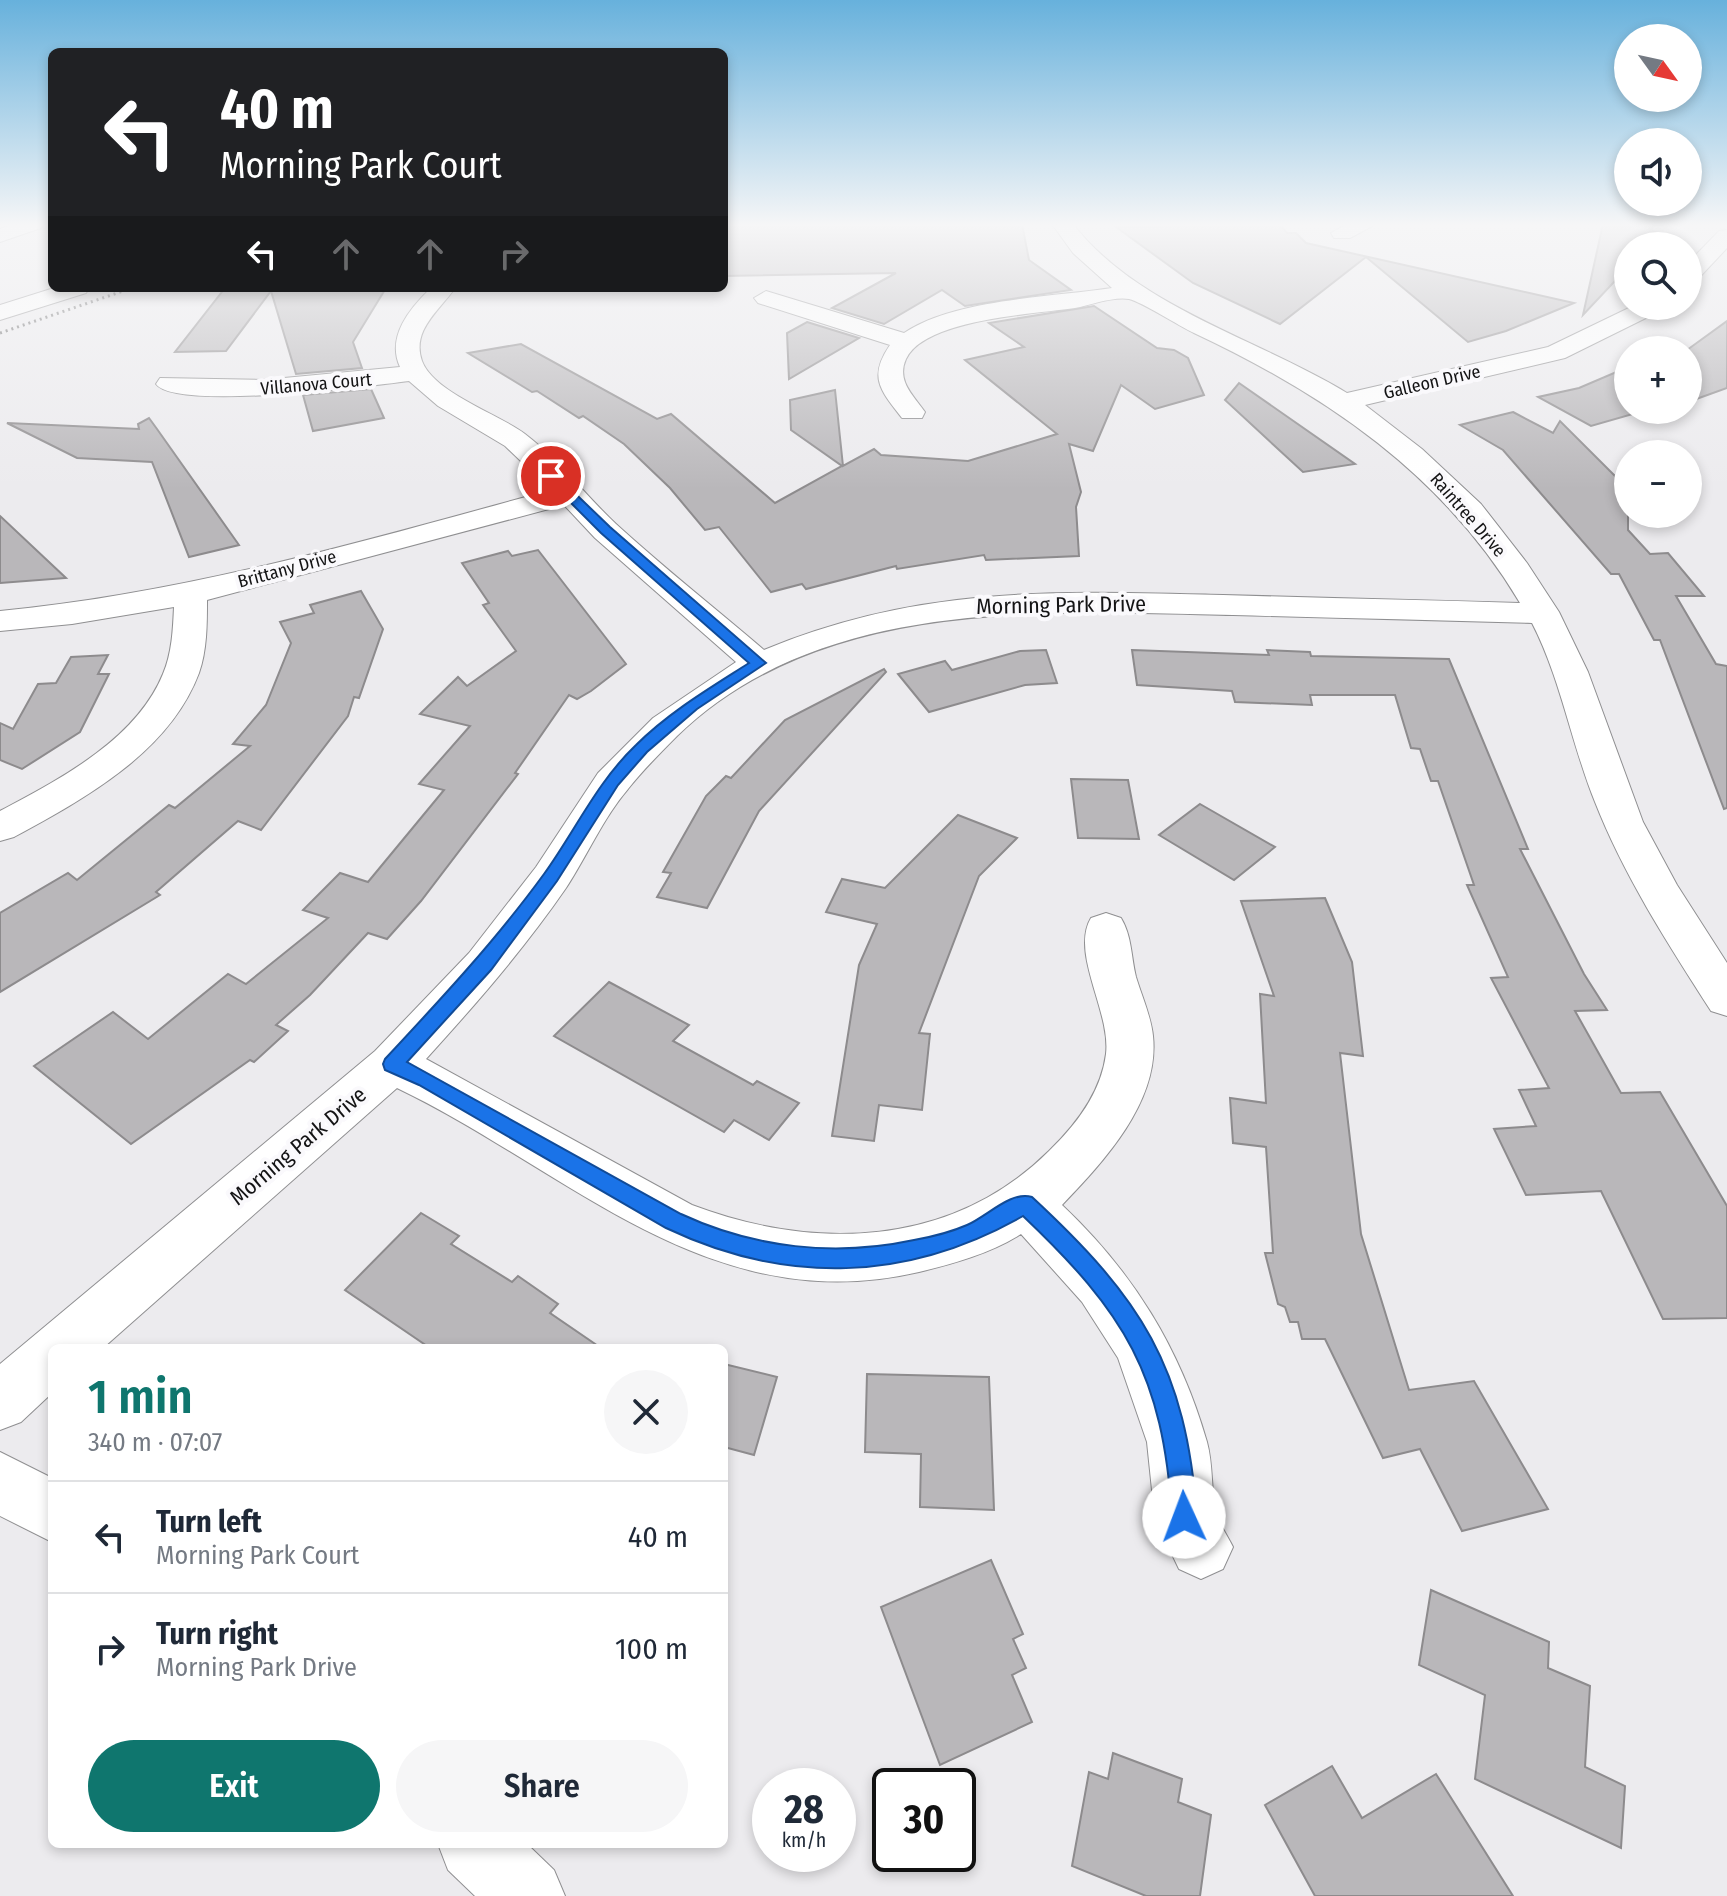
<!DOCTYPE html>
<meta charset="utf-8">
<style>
:root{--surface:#fff;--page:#f6f6f7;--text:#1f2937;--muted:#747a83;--line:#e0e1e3;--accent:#0f766e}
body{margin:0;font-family:"Fira Sans Condensed",sans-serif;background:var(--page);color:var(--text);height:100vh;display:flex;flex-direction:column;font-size:30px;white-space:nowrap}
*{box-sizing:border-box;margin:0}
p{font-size:26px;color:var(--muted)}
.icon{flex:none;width:44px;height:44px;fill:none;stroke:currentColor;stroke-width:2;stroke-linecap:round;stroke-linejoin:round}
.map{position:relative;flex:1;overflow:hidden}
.panel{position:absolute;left:48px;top:1344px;width:680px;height:504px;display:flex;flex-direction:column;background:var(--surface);border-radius:12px;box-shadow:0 4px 12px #0003}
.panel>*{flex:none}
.top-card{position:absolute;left:48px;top:48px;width:680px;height:244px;border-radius:12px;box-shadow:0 4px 12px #0003;background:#202124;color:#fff;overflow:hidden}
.needle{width:52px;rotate:123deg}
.fabs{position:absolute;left:1614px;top:24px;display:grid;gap:16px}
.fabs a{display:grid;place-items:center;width:88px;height:88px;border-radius:50%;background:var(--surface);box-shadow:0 4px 12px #0003;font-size:40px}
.speed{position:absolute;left:752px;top:1768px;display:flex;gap:16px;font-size:40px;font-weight:700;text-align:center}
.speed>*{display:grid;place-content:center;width:104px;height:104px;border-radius:50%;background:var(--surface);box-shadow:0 4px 12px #0003;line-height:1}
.speed small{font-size:20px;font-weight:400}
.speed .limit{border:4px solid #111;border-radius:12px;background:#fff;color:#111}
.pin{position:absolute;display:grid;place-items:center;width:68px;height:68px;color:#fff;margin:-34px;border:4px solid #fff;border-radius:50%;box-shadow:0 2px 8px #0007}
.me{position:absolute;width:88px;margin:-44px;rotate:358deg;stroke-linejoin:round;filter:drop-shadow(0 0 6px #0008)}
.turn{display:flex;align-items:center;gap:28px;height:168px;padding:0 40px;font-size:36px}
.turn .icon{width:104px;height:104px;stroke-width:2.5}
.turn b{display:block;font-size:56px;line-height:68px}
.lanes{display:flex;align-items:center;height:76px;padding:0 40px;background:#0003;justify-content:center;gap:40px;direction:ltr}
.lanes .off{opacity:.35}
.round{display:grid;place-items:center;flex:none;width:84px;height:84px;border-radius:42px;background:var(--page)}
.headline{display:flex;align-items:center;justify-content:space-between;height:136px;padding:0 40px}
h1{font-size:48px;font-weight:600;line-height:60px;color:var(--accent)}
.button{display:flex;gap:16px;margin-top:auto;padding:16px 40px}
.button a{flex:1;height:92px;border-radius:48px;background:var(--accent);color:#fff;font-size:32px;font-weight:600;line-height:92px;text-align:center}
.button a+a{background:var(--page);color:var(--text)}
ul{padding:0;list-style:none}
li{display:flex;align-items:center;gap:24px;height:112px;padding:0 40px;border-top:2px solid var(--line)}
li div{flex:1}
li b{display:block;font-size:30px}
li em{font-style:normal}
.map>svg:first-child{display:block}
.building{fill:#b9b7ba;stroke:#8d8b8d;stroke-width:2}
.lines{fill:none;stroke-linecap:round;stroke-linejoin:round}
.minor-casing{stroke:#8f8f91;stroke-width:2}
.tertiary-casing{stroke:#8f8f91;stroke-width:2}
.minor{fill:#fff;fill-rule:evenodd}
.tertiary{fill:#fff;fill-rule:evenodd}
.rail{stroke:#656566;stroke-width:3;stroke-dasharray:2 4;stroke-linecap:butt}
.route{fill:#1a73e8;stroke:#114b97;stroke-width:2}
.labels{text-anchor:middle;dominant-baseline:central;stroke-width:8;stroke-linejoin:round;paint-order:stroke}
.far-street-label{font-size:18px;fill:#141415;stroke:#faf9fc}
.street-label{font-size:22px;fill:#141415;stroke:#faf9fc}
</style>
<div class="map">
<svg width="1727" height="1896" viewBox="0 0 1727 1896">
<rect width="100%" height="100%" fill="#ecebee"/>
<g class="building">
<polygon points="724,224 1022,224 1029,260 1071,290 965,306 942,290 884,324 832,308 896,273 724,276"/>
<polygon points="1279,224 1287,233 1296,233 1306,243 1574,303 1506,331 1468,342 1366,257 1280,324 1193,283 1116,227"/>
<polygon points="1603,224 1656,224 1650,231 1660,233 1648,246 1628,246 1628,267 1583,315"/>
<polygon points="225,288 386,288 353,342 362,368 296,374 271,291 226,351 175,352"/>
<polygon points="1094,306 1157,348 1174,350 1188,358 1204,395 1155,409 1121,385 1093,451 1069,444 1081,492 1076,507 1079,556 986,560 984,555 897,569 896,566 806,589 802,584 771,592 719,527 705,530 670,488 624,444 583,416 579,418 537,391 532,392 468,353 521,344 657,419 671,414 775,503 842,466 791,430 790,400 835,390 843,466 874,449 881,455 968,461 1057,434 965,360 1024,347 989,323"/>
<polygon points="1727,321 1727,388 1688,402 1688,350 1671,350 1678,347 1687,350"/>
<polygon points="807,322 859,338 789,379 787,333"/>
<polygon points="1628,367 1628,410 1666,410 1646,417 1636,413 1591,426 1538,397 1579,388"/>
<polygon points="1239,383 1355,464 1303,472 1225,400"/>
<polygon points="371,389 384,418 313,431 303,395"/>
<polygon points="1513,412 1553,433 1560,421 1628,489 1628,530 1650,554 1668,553 1704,596 1676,596 1716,664 1727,666 1727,808 1724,809 1660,640 1654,640 1619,574 1611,574 1503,450 1460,425"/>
<polygon points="149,418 157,429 239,545 189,557 152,462 77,458 7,423 139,429 138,424"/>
<polygon points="0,516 66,578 0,583"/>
<polygon points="538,550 626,664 591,691 577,699 569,695 515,773 518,774 421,901 387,939 368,933 310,995 276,1025 288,1031 254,1062 250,1060 131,1144 34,1066 113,1012 148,1039 228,974 246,984 328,918 303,910 340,873 368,882 444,790 419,784 470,726 420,714 458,677 467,686 516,651 483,605 489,603 462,563 508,551 512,556"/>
<polygon points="361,591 383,629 359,698 354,697 348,716 261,830 238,821 156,892 160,895 0,992 0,913 68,873 77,880 169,805 175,808 250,746 233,744 266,705 291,643 280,622 314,613 310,605"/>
<polygon points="1046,650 1057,683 1025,685 929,712 898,674 945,661 952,670 1020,651"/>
<polygon points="1132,650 1269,655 1267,650 1310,652 1311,656 1449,659 1528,849 1520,849 1584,974 1607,1010 1575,1011 1621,1093 1660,1092 1727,1206 1727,1318 1663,1319 1601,1191 1526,1195 1494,1129 1536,1126 1519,1090 1549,1088 1491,978 1508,977 1467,885 1474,885 1438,781 1431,781 1420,749 1411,748 1395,695 1310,695 1312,705 1235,702 1232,691 1137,685"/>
<polygon points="108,655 98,674 109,674 80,732 22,769 0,760 0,723 13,729 38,684 56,683 71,657"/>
<polygon points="884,669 886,672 759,811 707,908 657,897 671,873 663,872 706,796 726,776 731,778 785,720"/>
<polygon points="1071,779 1128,780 1139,839 1078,838"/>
<polygon points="1200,804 1275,847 1234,880 1159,835"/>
<polygon points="958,815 1017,838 979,876 919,1033 930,1034 922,1110 879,1105 874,1141 832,1136 859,965 877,924 826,912 842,879 885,888"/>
<polygon points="1325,898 1352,962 1363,1056 1340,1053 1361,1234 1409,1390 1474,1381 1548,1509 1462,1531 1420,1449 1383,1458 1325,1339 1302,1339 1298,1322 1290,1322 1285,1307 1278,1304 1265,1253 1273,1253 1266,1147 1233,1143 1230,1098 1266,1103 1260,994 1274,996 1241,901"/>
<polygon points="609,982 689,1025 673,1041 753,1085 757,1081 799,1103 769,1140 734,1120 724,1132 554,1036"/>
<polygon points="421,1213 459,1236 451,1244 512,1282 518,1276 558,1304 550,1313 601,1348 430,1348 345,1290"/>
<polygon points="724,1364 777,1377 754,1455 724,1447"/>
<polygon points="867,1374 989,1377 994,1510 920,1507 921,1454 865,1452"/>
<polygon points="991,1560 1023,1634 1013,1639 1026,1668 1012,1675 1032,1722 940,1765 881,1607"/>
<polygon points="1431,1590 1549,1642 1548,1668 1590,1686 1585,1767 1625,1786 1621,1848 1475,1779 1485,1695 1419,1665"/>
<polygon points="1113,1753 1182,1779 1178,1802 1211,1815 1200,1896 1146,1896 1072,1866 1089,1772 1108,1779"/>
<polygon points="1332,1766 1362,1818 1436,1774 1513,1896 1315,1896 1265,1805"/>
</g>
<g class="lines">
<g class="minor-casing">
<g id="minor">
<polygon points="15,224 44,224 41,228 0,242 0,229"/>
<path d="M1052,224h21c65,84 184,114 274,169l201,-46 85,-41h31l-4,5 -95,47 -200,47 57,44 59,55 46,59 32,49 29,60 55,150 34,63 50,78v53l-16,-5c-43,-67 -87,-135 -116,-209 -24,-59 -34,-123 -63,-179 -100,-3 -200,-5 -299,-8 -186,-4 -412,-19 -556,121 -17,17 -34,34 -49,53 -25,29 -41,67 -62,99 -42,61 -90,116 -140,171l266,146c122,46 259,43 357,-54 27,-26 52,-58 57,-97 5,-42 -36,-101 -15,-136l15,-5 15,5c11,18 10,39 15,59 6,20 15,39 17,59 7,66 -50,126 -91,169 71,67 118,143 145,237 6,22 4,44 8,66 2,13 12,27 18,39l-10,22 -22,10 -22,-10 -24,-50 -8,-77 -29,-84 -36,-56 -61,-68c-29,19 -69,30 -102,38 -210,49 -349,-101 -522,-184l-294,260h-51v45l-31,29 -21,8v-66l375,-313 94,-98 67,-86 62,-94 55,-55 83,-56 -141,-124 -31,-33 -357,95c0,24 0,50 -8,73 -30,80 -115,126 -185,164l-14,4v-30c60,-32 136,-71 163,-137 9,-21 10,-45 11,-67l-102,17 -72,7v-20c189,-18 368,-71 551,-121l-46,-44 -67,-40 -29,-25c-37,5 -234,30 -253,3l4,-6 103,2 137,-13c-14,-30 10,-59 31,-79h24c-15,22 -44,42 -33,73 12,32 77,53 103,73 34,26 60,61 91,90 48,44 99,84 148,126 156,-65 294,-59 459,-55 99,3 198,5 297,8 -76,-128 -194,-208 -326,-270 -15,-7 -52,-31 -65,-34 -14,-3 -39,6 -54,9 -39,6 -151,11 -169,51 -10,22 8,37 19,53l-3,6h-20c-22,-28 -34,-41 -12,-73l-132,-42 -4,-5 12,-7 138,42c50,-34 148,-36 208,-45l-39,-35z"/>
<polygon points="1347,224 1376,224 1350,238 1334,238 1331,233"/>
<polygon points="1727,230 1727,248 1696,281 1688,283 1688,263 1719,231"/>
</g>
</g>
<g class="tertiary-casing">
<g id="tertiary">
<polygon points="54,288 89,288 86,293 0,320 0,305"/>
<polygon points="0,1452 52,1478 52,1542 0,1516"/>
<polygon points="438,1844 527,1844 554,1870 565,1896 475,1896 448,1870"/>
</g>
</g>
<use href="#minor" class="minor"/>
<use href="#tertiary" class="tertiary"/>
<polyline class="rail" points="0,333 132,288"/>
</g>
<linearGradient id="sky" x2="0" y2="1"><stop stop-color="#67b1dc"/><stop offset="0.46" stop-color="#f6f6f7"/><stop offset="1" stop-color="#f6f6f7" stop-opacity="0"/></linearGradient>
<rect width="1727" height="489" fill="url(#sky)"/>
<path class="route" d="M547,474h8l55,53 156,136 -69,46 -50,43 -29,33 -61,96 -66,89 -84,92 274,152c73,34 154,43 233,26 17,-3 37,-8 53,-15 19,-8 45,-35 65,-28 109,101 154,169 165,320l-4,9 -9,4 -9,-4 -3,-9c-9,-143 -47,-204 -149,-301 -116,66 -237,69 -357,12l-247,-143 -34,-15 -2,-6 2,-5c56,-60 111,-119 159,-185 31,-43 53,-92 92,-129 33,-33 74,-57 113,-82l-148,-130 -54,-54z"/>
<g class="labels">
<g class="far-street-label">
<text transform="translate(1432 382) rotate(-13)">Galleon Drive</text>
<text transform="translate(316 384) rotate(-5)">Villanova Court</text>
<text transform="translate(1468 515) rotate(49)">Raintree Drive</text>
<text transform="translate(287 569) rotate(-15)">Brittany Drive</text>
</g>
<g class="street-label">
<text transform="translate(1061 605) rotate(-1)">Morning Park Drive</text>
<text transform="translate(298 1146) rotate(-40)">Morning Park Drive</text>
</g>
</g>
</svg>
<div class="fabs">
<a><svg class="needle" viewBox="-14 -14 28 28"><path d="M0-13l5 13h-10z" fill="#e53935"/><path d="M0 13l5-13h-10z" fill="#747a83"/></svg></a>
<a><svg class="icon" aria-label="sound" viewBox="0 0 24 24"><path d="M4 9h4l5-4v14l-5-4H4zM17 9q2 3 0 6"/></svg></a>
<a><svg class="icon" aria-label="search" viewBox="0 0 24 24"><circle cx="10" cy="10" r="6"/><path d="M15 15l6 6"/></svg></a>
<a>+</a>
<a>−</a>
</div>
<div class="speed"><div>28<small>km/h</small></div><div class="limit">30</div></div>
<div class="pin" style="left:551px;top:476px;background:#d93025"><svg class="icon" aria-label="arrive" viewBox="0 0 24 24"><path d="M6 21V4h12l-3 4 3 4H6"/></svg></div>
<svg class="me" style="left:1184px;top:1517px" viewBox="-20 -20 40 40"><circle r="19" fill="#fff"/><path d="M0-13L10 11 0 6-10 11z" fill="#1a73e8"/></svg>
<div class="top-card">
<div class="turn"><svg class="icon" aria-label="left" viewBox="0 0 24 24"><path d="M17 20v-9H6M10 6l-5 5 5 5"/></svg><div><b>40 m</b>Morning Park Court</div></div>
<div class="lanes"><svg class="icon" aria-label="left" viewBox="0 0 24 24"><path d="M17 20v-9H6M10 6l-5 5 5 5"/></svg><svg class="icon off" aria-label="ahead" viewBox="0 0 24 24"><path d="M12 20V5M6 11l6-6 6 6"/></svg><svg class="icon off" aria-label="ahead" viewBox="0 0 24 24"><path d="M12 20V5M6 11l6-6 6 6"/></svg><svg class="icon off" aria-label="right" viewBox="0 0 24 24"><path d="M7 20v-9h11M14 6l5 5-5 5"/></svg></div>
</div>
<section class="panel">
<div class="headline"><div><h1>1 min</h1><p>340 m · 07:07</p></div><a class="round"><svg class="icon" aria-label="close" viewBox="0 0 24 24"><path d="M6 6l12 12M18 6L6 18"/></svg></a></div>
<ul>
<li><svg class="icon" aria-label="left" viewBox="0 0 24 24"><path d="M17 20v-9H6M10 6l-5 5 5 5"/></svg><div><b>Turn left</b><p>Morning Park Court</p></div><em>40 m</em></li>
<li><svg class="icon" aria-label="right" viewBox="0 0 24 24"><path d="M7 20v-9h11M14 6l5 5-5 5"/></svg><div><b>Turn right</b><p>Morning Park Drive</p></div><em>100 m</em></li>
</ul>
<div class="button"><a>Exit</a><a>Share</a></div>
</section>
</div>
